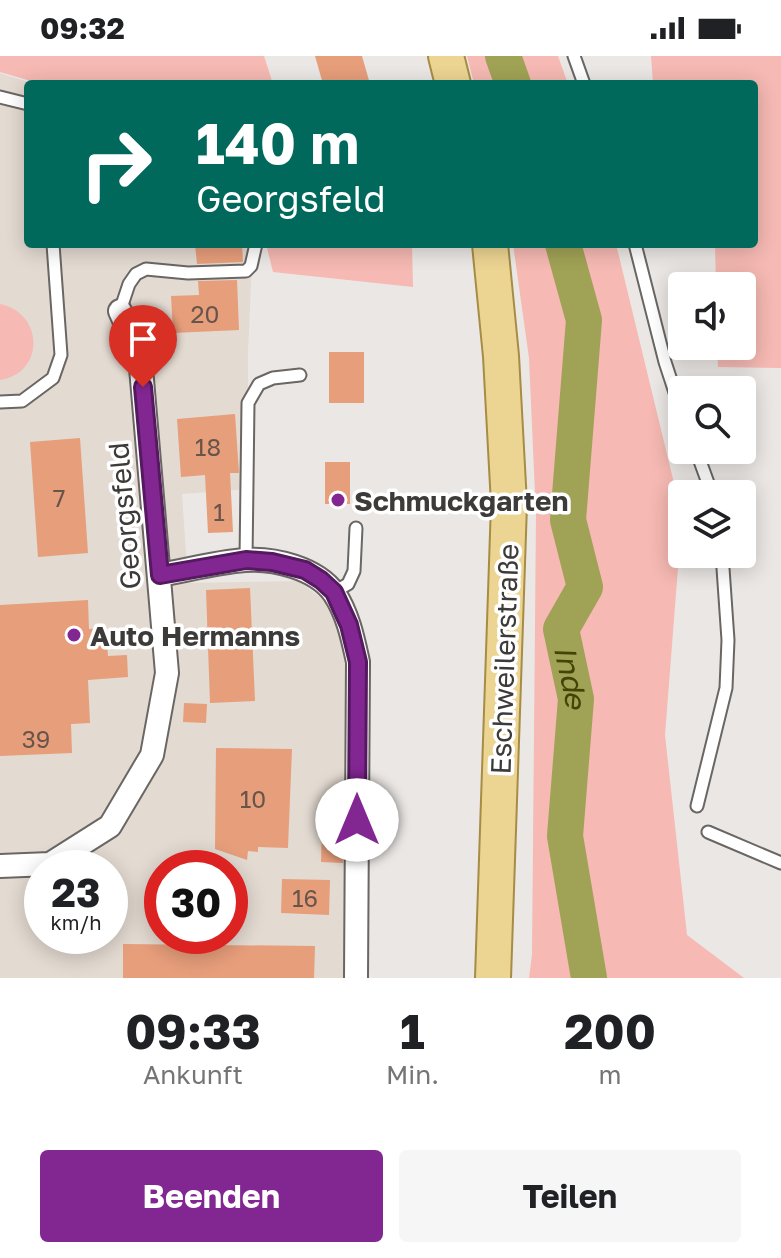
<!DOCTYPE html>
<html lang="de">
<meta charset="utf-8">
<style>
:root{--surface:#fff;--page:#f6f6f6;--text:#202124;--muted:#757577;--accent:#822692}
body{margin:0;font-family:"Golos Text",sans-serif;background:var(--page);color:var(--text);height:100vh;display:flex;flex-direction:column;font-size:30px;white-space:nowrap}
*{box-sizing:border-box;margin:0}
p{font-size:26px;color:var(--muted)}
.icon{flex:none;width:44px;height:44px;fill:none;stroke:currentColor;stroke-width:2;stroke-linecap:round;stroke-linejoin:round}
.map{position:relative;height:922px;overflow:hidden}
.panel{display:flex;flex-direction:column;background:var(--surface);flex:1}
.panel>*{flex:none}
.banner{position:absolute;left:24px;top:24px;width:734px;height:168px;border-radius:8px;box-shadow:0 4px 20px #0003;background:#00695c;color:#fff;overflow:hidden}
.controls{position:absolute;left:668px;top:216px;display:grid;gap:16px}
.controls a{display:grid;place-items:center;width:88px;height:88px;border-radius:8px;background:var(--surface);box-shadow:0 4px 20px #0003;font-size:40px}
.speed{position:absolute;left:24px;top:794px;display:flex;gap:16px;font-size:40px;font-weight:700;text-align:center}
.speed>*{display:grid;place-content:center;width:104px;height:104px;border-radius:50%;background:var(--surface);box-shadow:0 4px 20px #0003;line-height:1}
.speed small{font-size:20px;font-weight:400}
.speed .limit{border:12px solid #d22;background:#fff;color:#111}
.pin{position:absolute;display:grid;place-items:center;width:68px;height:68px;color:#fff;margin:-82px -34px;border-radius:50% 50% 50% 0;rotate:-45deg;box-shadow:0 0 8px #0007}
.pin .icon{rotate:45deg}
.me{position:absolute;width:88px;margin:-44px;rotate:0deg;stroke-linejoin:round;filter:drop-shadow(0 0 6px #0008)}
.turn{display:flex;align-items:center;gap:28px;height:168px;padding:0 40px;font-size:36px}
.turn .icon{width:104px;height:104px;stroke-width:2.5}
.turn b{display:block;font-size:56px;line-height:68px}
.eta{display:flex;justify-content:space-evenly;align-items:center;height:136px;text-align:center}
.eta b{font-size:48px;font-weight:700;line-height:56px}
.action{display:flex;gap:16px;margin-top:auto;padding:16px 40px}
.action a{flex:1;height:92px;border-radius:8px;background:var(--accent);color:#fff;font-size:32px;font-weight:700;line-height:92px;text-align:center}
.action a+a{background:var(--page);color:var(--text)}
.status{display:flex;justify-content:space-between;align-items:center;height:56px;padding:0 40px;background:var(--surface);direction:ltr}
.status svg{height:22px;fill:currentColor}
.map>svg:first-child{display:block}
.built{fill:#e3dad1;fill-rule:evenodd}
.green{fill:#f6b9b3}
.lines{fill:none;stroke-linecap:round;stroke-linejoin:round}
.river{stroke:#a0a255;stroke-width:36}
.building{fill:#e79e7b}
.service-casing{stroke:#696664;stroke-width:15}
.minor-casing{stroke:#696664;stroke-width:26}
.primary-casing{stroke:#a68c44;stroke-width:38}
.service{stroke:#fff;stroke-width:11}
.minor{stroke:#fff;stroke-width:22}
.primary{stroke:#ecd492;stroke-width:34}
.route-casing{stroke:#54195f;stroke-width:20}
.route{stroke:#822692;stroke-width:14}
.poi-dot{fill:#822692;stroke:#fff;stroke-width:3}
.labels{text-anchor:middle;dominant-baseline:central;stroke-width:7;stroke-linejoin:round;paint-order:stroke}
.number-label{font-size:24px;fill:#67544a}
.poi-label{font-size:28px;font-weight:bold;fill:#3c3b3a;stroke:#fff;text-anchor:start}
.street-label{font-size:28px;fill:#3c3b3a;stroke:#fff}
.water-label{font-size:30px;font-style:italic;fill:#434405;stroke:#fff}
</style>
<div class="status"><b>09:32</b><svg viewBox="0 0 49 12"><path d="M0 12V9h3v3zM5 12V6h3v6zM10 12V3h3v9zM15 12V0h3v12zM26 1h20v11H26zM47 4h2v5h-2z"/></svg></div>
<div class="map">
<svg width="781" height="922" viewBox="0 0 781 922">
<rect width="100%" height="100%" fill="#ebe7e4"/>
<path class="built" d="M0,17l34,11h-6v160h220l4,18 -4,89v138l-66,5 6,89 110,-2 27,20 13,25 15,44 -4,308h-349zM42,812h68v68h-68zM162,812h68v68h-68z"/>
<g class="green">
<polygon points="0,0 264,0 273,28 41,28 0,16"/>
<polygon points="467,0 558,0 568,28 474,28"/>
<polygon points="651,0 781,0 781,312 718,311 717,290 742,290 742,230 716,230 715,188 754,188 754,28 653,28"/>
<polygon points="266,188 412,188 413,231 273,216"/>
<polygon points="513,188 616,188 682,460 665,679 687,879 744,922 529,922 532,899 536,459 529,302"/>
<path d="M0,248c44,9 45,69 0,76z"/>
</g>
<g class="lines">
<g class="river">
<polyline points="503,0 513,28"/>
<path id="s1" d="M563,188l21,76 -16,200 17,67 -24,42 15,70 -11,137 24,142"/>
</g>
</g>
<g class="building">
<polygon points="315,0 362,0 370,28 323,28"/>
<polygon points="195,188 242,188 243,206 197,208"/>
<polygon points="237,224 239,274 173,277 171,240 199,239 198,225"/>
<rect x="329" y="296" width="35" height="51"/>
<polygon points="235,358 239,417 230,417 233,476 208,477 205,419 181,421 177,363"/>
<polygon points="80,382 88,497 38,501 30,386"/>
<rect x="325" y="406" width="25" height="42"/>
<polygon points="250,532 255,645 210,647 206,534"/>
<polygon points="88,544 89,573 101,572 106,576 108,600 127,599 128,621 88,624 90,667 71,668 72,697 0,700 0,549"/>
<polygon points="184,647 207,648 206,667 183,666"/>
<polygon points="216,692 292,693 288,792 258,791 258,796 248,795 247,804 215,793"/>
<polygon points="322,771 343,772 343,807 321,806"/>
<polygon points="282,823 330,824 329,859 281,857"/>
<polygon points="123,888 315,890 314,922 123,922"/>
</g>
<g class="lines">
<g class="service-casing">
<g id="service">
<polyline points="574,0 584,28"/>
<polyline points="0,41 28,48"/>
<polyline points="635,188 665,306 682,358"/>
<polyline points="120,255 129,228 136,218 146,213 188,217 246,215 251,210 256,188"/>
<polyline points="0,346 22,345 53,322 61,299 53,188"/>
<polyline points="696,394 712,438"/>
<polyline points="246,504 248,347 259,328 273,322 300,319"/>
<polyline points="334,536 348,528 354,515 356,472"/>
<polyline points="697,750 726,632 728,584 722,498"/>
<polyline points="708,776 781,807"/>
</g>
</g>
<g class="minor-casing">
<g id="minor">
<path d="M160,519c28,-5 57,-13 85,-15 29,-2 71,8 89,33 14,21 19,46 24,69l-2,316"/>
<polyline points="0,810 50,808 110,770 152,699 167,617 140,300 120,255"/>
</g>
</g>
<g class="primary-casing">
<g id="primary">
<polyline points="446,0 453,28"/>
<polyline points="490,188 501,300 509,448 493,922"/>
</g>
</g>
<use href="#service" class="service"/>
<use href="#minor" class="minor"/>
<use href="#primary" class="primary"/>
</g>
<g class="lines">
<g class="route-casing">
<polyline id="route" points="143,331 160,519 246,504 272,506 305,514 321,524 334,536 349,569 358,606 357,764"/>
</g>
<use href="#route" class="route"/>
</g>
<g class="poi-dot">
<circle cx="338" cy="444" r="8"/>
<circle cx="74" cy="579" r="8"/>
</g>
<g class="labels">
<g class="number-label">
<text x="205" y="257">20</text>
<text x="208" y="390">18</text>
<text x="59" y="441">7</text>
<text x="219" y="455">1</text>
<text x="36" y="682">39</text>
<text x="253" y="742">10</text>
<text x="305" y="841">16</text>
</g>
<g class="poi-label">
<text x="354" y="444">Schmuckgarten</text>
<text x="90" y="579">Auto Hermanns</text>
</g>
<g class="street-label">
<text transform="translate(124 460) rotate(-95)">Georgsfeld</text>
<text transform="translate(504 603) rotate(-88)">Eschweilerstraße</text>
</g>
<g class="water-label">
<text stroke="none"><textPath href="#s1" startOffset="446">Inde</textPath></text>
</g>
</g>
</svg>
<div class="controls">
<a><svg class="icon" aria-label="sound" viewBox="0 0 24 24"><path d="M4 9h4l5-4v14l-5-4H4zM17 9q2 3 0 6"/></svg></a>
<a><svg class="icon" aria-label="search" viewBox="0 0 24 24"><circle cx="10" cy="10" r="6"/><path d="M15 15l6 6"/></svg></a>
<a><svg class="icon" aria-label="layers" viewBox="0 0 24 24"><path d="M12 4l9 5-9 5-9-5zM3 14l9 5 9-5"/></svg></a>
</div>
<div class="speed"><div>23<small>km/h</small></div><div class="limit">30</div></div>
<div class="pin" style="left:143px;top:331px;background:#d93025"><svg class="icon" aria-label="arrive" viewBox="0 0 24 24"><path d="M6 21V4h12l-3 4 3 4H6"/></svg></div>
<svg class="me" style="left:357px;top:764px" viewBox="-20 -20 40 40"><circle r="19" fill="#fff"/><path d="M0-13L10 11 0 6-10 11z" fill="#822692"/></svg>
<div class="banner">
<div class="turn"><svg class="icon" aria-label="right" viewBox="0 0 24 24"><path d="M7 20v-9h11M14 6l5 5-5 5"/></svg><div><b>140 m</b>Georgsfeld</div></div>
</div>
</div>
<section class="panel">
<div class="eta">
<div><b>09:33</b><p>Ankunft</p></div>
<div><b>1</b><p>Min.</p></div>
<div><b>200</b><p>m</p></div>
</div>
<div class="action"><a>Beenden</a><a>Teilen</a></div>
</section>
